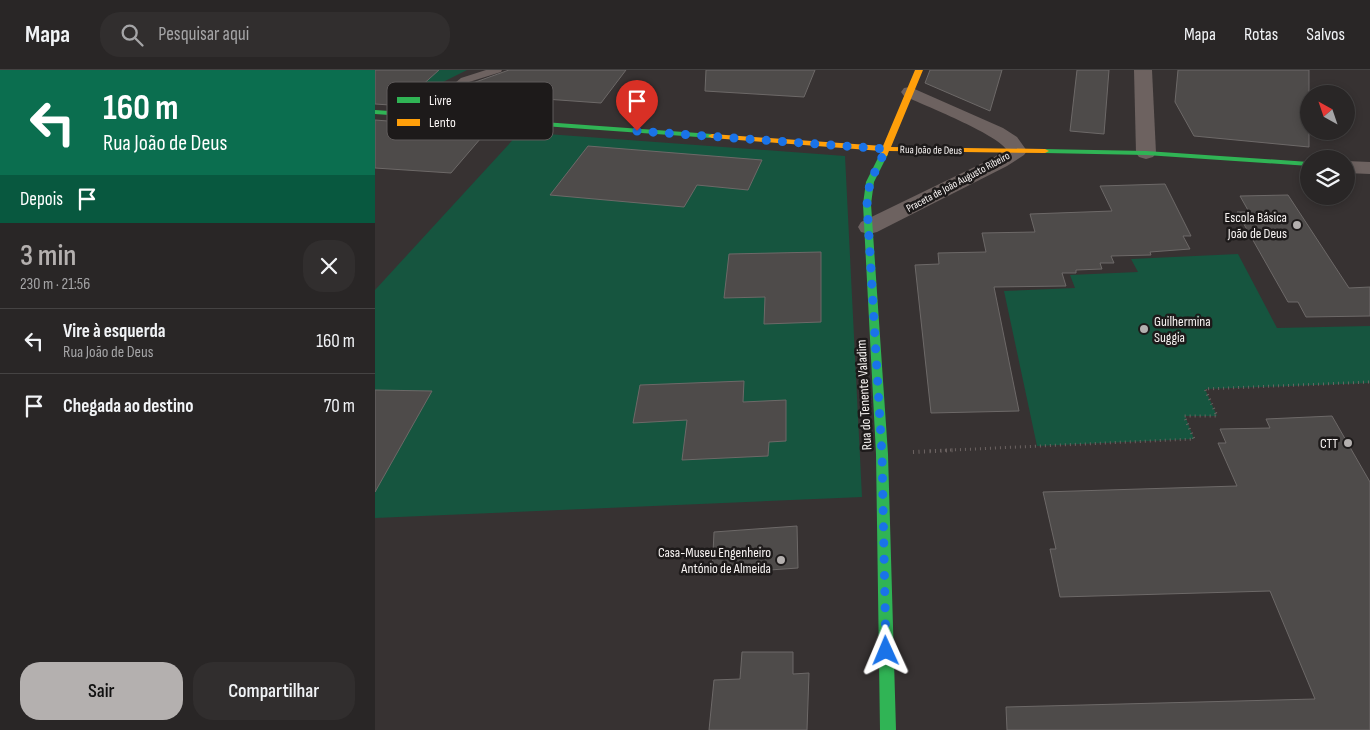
<!DOCTYPE html>
<html lang="pt">
<meta charset="utf-8">
<style>
:root{--surface:#292626;--page:#312e2e;--text:#f1f3f6;--muted:#a5a5a7;--line:#454343;--accent:#b4b0af}
body{margin:0;font-family:"Sofia Sans Condensed",sans-serif;background:var(--page);color:var(--text);height:100vh;display:flex;flex-direction:column;font-size:19px;white-space:nowrap}
*{box-sizing:border-box;margin:0}
p{font-size:16px;color:var(--muted)}
.icon{flex:none;width:28px;height:28px;fill:none;stroke:currentColor;stroke-width:2;stroke-linecap:round;stroke-linejoin:round}
.map{position:relative;flex:1;overflow:hidden}
.side{display:flex;flex-direction:column;background:var(--surface);width:375px}
.side>*{flex:none}
.guide{background:#0b6e4f;color:#fff;overflow:hidden}
.needle{width:32px;rotate:320deg}
.buttons{position:absolute;left:925px;top:15px;display:grid;gap:10px}
.buttons a{display:grid;place-items:center;width:55px;height:55px;border-radius:50%;background:var(--surface);box-shadow:0 2px 8px #0003,0 0 0 1px var(--line);font-size:25px}
.pin{position:absolute;display:grid;place-items:center;width:42px;height:42px;color:#fff;margin:-51px -21px;border-radius:50% 50% 50% 0;rotate:-45deg;box-shadow:0 0 5px #0007}
.pin .icon{rotate:45deg}
.me{position:absolute;width:55px;margin:-28px;rotate:359deg;stroke-linejoin:round;filter:drop-shadow(0 0 4px #0008)}
.turn{display:flex;align-items:center;gap:18px;height:105px;padding:0 20px;font-size:22px}
.turn .icon{width:65px;height:65px;stroke-width:2.5}
.turn b{display:block;font-size:35px;line-height:42px}
.then{display:flex;align-items:center;height:48px;padding:0 20px;background:#0003;gap:10px;font-size:19px}
.round{display:grid;place-items:center;flex:none;width:52px;height:52px;border-radius:20px;background:var(--page)}
.headline{display:flex;align-items:center;justify-content:space-between;height:85px;padding:0 20px}
h1{font-size:30px;font-weight:600;line-height:38px;color:var(--accent)}
.primary-button{display:flex;gap:10px;margin-top:auto;padding:10px 20px}
.primary-button a{flex:1;height:58px;border-radius:20px;background:var(--accent);color:#111;font-size:20px;font-weight:600;line-height:58px;text-align:center}
.primary-button a+a{background:var(--page);color:var(--text)}
ul{padding:0;list-style:none}
li{display:flex;align-items:center;gap:15px;height:65px;padding:0 20px;border-top:1px solid var(--line)}
li div{flex:1}
li b{display:block;font-size:19px}
li em{font-style:normal}
header{display:flex;align-items:center;gap:30px;box-sizing:border-box;height:70px;padding:0 25px;background:var(--surface);border-bottom:1px solid var(--line)}
header strong{font-size:24px}
nav{display:flex;gap:28px;margin-inline-start:auto;font-size:18px}
.search{width:350px;height:45px;background:var(--page);display:flex;align-items:center;gap:12px;box-sizing:border-box;padding:0 18px;border-radius:20px;color:var(--muted);font-size:19px}
main{display:flex;flex:1;min-height:0}
.map>svg:first-child{display:block}
.green{fill:#16553f}
.building{fill:#4e4b4a;stroke:#6d6968}
.lines{fill:none;stroke-linecap:round;stroke-linejoin:round}
.path-far1{stroke:#6c6362;stroke-width:3;stroke-dasharray:1 4;stroke-linecap:butt}
.path{stroke:#6c6362;stroke-width:4;stroke-dasharray:1 4.5;stroke-linecap:butt}
.lane{fill:#6d6260;fill-rule:evenodd}
.street{fill:#6d6260;fill-rule:evenodd}
.fast{fill:#30b455;fill-rule:evenodd}
.slow{fill:#ff9f0a;fill-rule:evenodd}
.route{stroke:#1a73e8;stroke-width:9;stroke-dasharray:0 16.2}
.poi-dot{fill:#b4b0af;stroke:#1d1a1a;stroke-width:2}
.labels{text-anchor:middle;dominant-baseline:central;stroke-width:5;stroke-linejoin:round;paint-order:stroke}
.far-street-label{font-size:11px;fill:#f8f4f3;stroke:#1d1a1a}
.poi-label{font-size:14px;fill:#f8f4f3;stroke:#1d1a1a;text-anchor:end}
.street-label{font-size:14px;fill:#f8f4f3;stroke:#1d1a1a}
.key{fill:#1d1a1a;stroke:#5f5b5b;stroke-width:1}
.key-label{font-size:14px;fill:#f8f4f3}
</style>
<header>
<strong>Mapa</strong>
<div class="search"><svg class="icon" aria-label="search" viewBox="0 0 24 24"><circle cx="10" cy="10" r="6"/><path d="M15 15l6 6"/></svg>Pesquisar aqui</div>
<nav><a>Mapa</a><a>Rotas</a><a>Salvos</a></nav>
</header>
<main>
<section class="side">
<div class="guide">
<div class="turn"><svg class="icon" aria-label="left" viewBox="0 0 24 24"><path d="M17 20v-9H6M10 6l-5 5 5 5"/></svg><div><b>160 m</b>Rua João de Deus</div></div>
<div class="then">Depois<svg class="icon" aria-label="arrive" viewBox="0 0 24 24"><path d="M6 21V4h12l-3 4 3 4H6"/></svg></div>
</div>
<div class="headline"><div><h1>3 min</h1><p>230 m · 21:56</p></div><a class="round"><svg class="icon" aria-label="close" viewBox="0 0 24 24"><path d="M6 6l12 12M18 6L6 18"/></svg></a></div>
<ul>
<li><svg class="icon" aria-label="left" viewBox="0 0 24 24"><path d="M17 20v-9H6M10 6l-5 5 5 5"/></svg><div><b>Vire à esquerda</b><p>Rua João de Deus</p></div><em>160 m</em></li>
<li><svg class="icon" aria-label="arrive" viewBox="0 0 24 24"><path d="M6 21V4h12l-3 4 3 4H6"/></svg><div><b>Chegada ao destino</b></div><em>70 m</em></li>
</ul>
<div class="primary-button"><a>Sair</a><a>Compartilhar</a></div>
</section>
<div class="map">
<svg width="995" height="660" viewBox="0 0 995 660">
<rect width="100%" height="100%" fill="#373232"/>
<g class="green">
<polygon points="64,0 92,0 40,26 0,24 0,18 50,12"/>
<polygon points="145,62 470,86 487,427 0,448 0,220"/>
<polygon points="863,184 902,258 995,256 995,313 830,319 842,346 810,346 819,369 662,376 629,221 700,218 695,205 763,202 756,189"/>
</g>
<g class="building">
<polygon points="0,0 64,0 34,27 67,18 44,37 0,34"/>
<polygon points="134,0 251,0 226,33 142,27 128,44 123,43 90,18 95,14"/>
<polygon points="331,0 440,0 429,27 330,21"/>
<polygon points="555,0 627,0 615,41 550,13"/>
<polygon points="702,0 734,0 729,64 695,61"/>
<polygon points="803,0 934,0 934,77 819,66 800,32"/>
<polygon points="0,50 26,52 13,63 106,68 76,103 0,98"/>
<polygon points="213,76 387,90 373,120 322,115 309,137 175,125"/>
<polygon points="790,114 816,166 808,166 815,179 775,182 776,185 736,186 739,193 725,193 727,199 701,200 701,203 687,203 691,216 619,217 644,341 556,343 540,195 564,194 563,183 611,182 607,163 660,162 655,144 737,141 725,116"/>
<polygon points="913,125 974,218 995,217 995,246 931,247 923,232 913,232 862,142 874,142 865,126"/>
<polygon points="446,182 446,252 389,254 390,227 349,228 354,184"/>
<polygon points="369,311 368,332 411,330 411,371 394,372 393,386 307,390 312,350 258,353 265,315"/>
<polygon points="0,320 57,321 0,422"/>
<polygon points="957,346 995,412 995,660 632,660 631,637 940,629 895,521 685,527 675,479 681,479 668,422 862,416 843,373 851,373 845,359 895,358 891,349"/>
<polygon points="422,456 423,498 337,504 339,462"/>
<polygon points="367,582 418,582 418,604 434,603 432,660 334,660 339,610 365,609"/>
</g>
<g class="lines">
<polyline class="path-far1" points="555,381 819,369 809,346 842,346 830,319 995,312"/>
<polyline class="path" points="538,382 582,380"/>
<polygon class="lane" points="111,0 127,0 126,2 94,12 53,48 45,48 43,45 45,42 86,8"/>
<g class="street">
<polygon points="759,0 777,0 781,83 778,87 771,89 764,87 761,83"/>
<path d="M535,17l93,41 14,9 10,14 -3,4 -17,11 -130,66 -8,2 -8,-2 -3,-5 3,-5 132,-64 13,-9c-10,-15 -82,-44 -102,-53l-3,-4 3,-4z"/>
<polygon points="971,91 995,92 995,104 971,103"/>
</g>
<g class="fast">
<polygon points="0,40 337,64 341,66 337,68 0,44"/>
<polygon points="667,79 771,81 934,92 934,96 771,85 670,83 666,81"/>
<polygon points="506,82 513,84 499,112 496,134 513,384 521,660 505,660 501,384 488,134 491,112"/>
</g>
<polygon class="slow" points="540,0 548,0 516,77 670,79 674,81 670,83 514,81 512,86 509,86 505,84 506,81 337,68 333,66 337,64 508,76"/>
</g>
<g class="lines">
<polyline class="route" points="262,61 511,79 495,112 492,134 507,384 511,581"/>
</g>
<g class="poi-dot">
<circle cx="922" cy="155" r="5"/>
<circle cx="769" cy="259" r="5"/>
<circle cx="973" cy="373" r="5"/>
<circle cx="406" cy="490" r="5"/>
</g>
<g class="labels">
<g class="far-street-label">
<text transform="translate(556 80) rotate(1)">Rua João de Deus</text>
<text transform="translate(583 112) rotate(-28)">Praceta de João Augusto Ribeiro</text>
</g>
<g class="poi-label">
<text x="912" y="147">Escola Básica<tspan x="912" dy="16">João de Deus</tspan></text>
<text x="779" y="251" text-anchor="start">Guilhermina<tspan x="779" dy="16">Suggia</tspan></text>
<text x="963" y="373">CTT</text>
<text x="396" y="482">Casa-Museu Engenheiro<tspan x="396" dy="16">António de Almeida</tspan></text>
</g>
<g class="street-label">
<text transform="translate(489 325) rotate(-93)">Rua do Tenente Valadim</text>
</g>
</g>
<rect x="12" y="12" width="166" height="58" rx="8" class="key"/>
<rect x="22" y="27" width="23" height="6" fill="#30b455"/>
<rect x="22" y="49" width="23" height="7" fill="#ff9f0a"/>
<g class="key-label">
<text x="54" y="35">Livre</text>
<text x="54" y="57">Lento</text>
</g>
</svg>
<div class="buttons">
<a><svg class="needle" viewBox="-14 -14 28 28"><path d="M0-13l5 13h-10z" fill="#e53935"/><path d="M0 13l5-13h-10z" fill="#a5a5a7"/></svg></a>
<a><svg class="icon" aria-label="layers" viewBox="0 0 24 24"><path d="M12 4l9 5-9 5-9-5zM3 14l9 5 9-5"/></svg></a>
</div>
<div class="pin" style="left:262px;top:61px;background:#d93025"><svg class="icon" aria-label="arrive" viewBox="0 0 24 24"><path d="M6 21V4h12l-3 4 3 4H6"/></svg></div>
<svg class="me" style="left:511px;top:581px" viewBox="-20 -20 40 40"><path d="M0-17L14 15 0 8-14 15z" fill="#1a73e8" stroke="#fff" stroke-width="4"/></svg>
</div>
</main>
